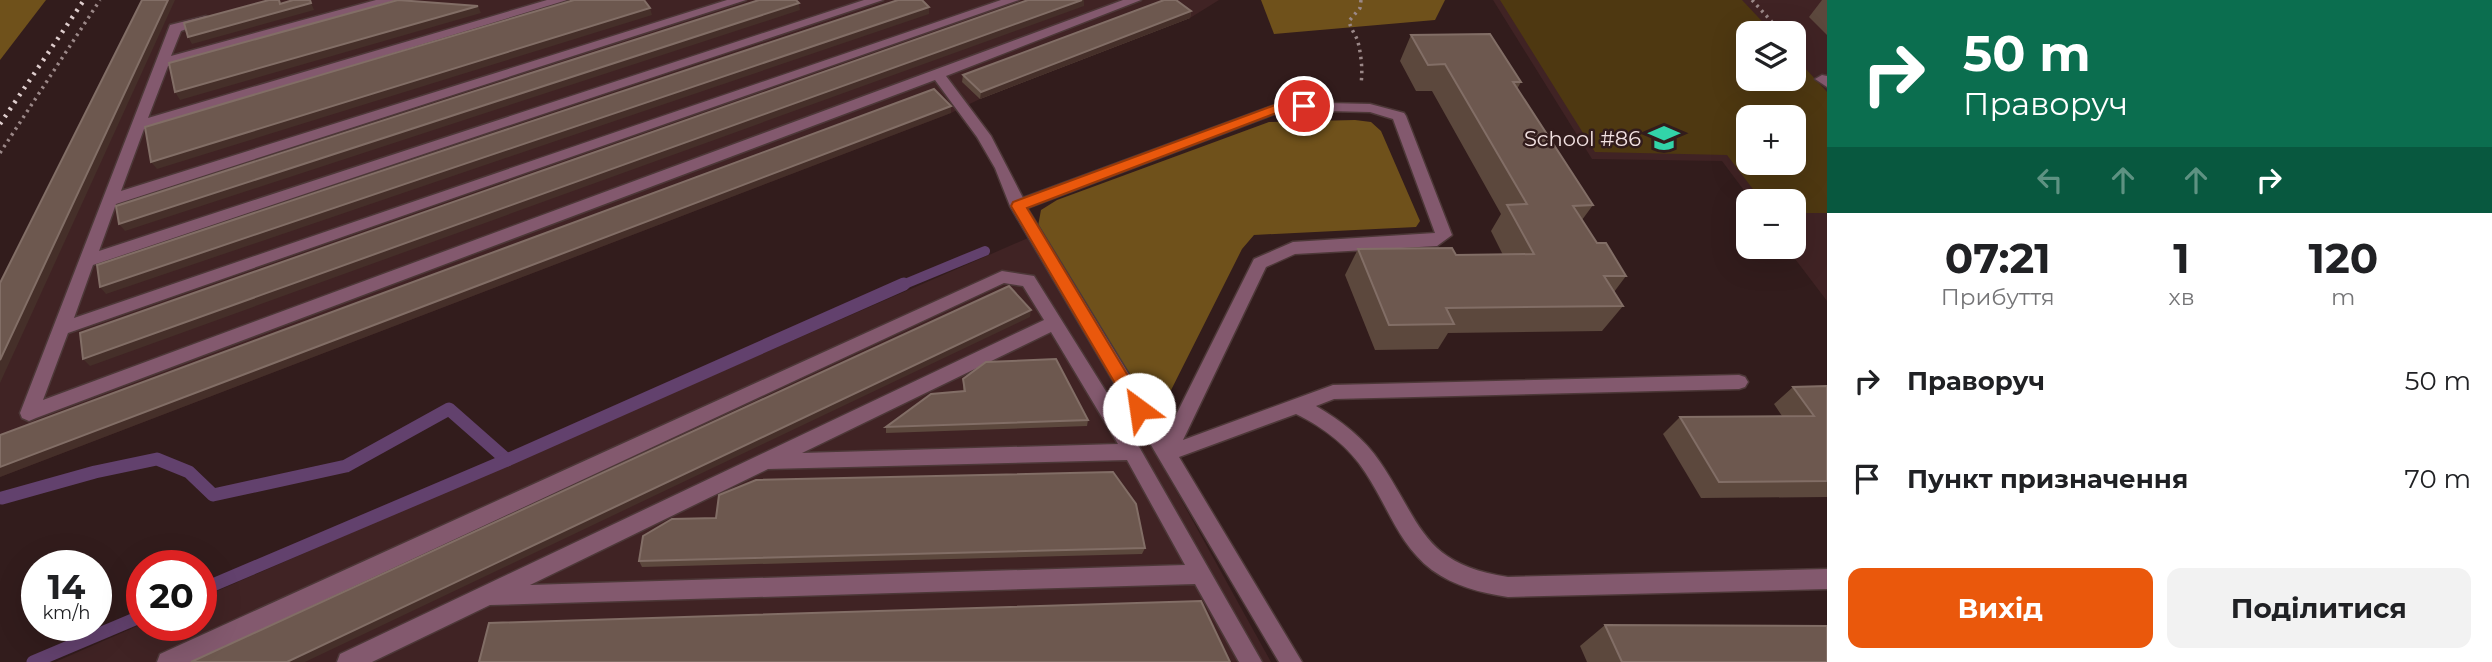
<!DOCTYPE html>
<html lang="uk">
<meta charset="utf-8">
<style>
:root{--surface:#fff;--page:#f2f2f2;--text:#202124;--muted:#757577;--accent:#ea580c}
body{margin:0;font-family:Montserrat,sans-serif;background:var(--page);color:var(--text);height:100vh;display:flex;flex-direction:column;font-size:26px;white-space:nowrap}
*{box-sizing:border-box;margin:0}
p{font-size:23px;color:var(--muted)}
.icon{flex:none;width:38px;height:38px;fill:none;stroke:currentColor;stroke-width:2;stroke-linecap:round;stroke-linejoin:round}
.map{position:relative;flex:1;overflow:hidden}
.drawer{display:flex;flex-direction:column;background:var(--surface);width:665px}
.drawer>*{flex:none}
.banner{background:#0b6e4f;color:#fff;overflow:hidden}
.fabs{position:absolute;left:1736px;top:21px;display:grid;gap:14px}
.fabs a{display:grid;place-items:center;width:70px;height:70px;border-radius:14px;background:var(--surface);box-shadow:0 7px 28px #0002;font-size:35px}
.speed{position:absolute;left:21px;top:550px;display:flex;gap:14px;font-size:35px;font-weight:700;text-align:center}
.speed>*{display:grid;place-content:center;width:91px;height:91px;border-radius:50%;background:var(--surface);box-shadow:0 7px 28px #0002;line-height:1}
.speed small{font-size:18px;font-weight:400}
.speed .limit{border:10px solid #d22;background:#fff;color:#111}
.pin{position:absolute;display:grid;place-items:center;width:60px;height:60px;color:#fff;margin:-30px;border:4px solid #fff;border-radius:50%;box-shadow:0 2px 7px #0007}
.me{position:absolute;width:77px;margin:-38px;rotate:329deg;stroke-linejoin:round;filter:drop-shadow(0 0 5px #0008)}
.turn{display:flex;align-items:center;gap:24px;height:147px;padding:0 21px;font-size:32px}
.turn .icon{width:91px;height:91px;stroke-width:2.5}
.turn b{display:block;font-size:49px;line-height:60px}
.lanes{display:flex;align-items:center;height:66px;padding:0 21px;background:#0003;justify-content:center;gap:35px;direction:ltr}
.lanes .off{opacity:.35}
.eta{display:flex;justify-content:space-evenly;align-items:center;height:119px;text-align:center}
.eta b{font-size:42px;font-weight:700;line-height:49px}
.action{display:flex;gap:14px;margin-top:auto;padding:14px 21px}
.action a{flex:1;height:80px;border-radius:14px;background:var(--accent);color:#fff;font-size:28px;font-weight:700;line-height:80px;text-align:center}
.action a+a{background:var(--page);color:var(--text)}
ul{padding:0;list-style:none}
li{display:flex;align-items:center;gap:21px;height:98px;padding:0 21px}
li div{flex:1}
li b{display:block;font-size:26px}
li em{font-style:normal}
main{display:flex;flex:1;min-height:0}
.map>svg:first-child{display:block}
.built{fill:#402324;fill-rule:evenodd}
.green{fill:#4e3811;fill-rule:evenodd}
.forest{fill:#6f511b}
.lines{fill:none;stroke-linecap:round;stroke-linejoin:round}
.stream-far1{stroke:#62416d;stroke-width:10}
.stream{stroke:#62416d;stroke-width:13}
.lane-casing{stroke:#4d3838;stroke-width:3}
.path{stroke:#9b8888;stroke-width:3.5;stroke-dasharray:2.5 4.5;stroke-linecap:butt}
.lane{fill:#83596e;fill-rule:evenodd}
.rail{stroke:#dfcece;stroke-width:4.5;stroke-dasharray:2.5 6;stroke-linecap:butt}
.wall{fill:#5c483d}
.shaded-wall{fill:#452f29}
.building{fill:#6d584f;stroke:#826e66;stroke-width:2}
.route{fill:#ea580c;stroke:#983908;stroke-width:2}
.labels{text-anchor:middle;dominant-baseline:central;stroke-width:5;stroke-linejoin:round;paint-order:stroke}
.poi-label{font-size:21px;fill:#f3e2e2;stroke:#321c1c;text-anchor:end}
</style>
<main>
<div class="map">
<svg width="1827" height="662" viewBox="0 0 1827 662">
<rect width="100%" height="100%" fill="#321c1c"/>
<g class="built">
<polygon points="150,0 1219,0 1190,18 980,99 951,113 0,477 0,305"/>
<path d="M1493,0h334v301l-41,-54h8v-46h-42l-30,-40 -130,-2zM1748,33h46v46h-46zM1748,117h46v46h-46z"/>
<polygon points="1028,238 1158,458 1271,662 55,662 142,624 201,625 201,598"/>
</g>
<path class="green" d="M1500,0h242l31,33h-25v46h46v-23l33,36v121h-33v-12h-32l-35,-46 -132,-3zM1748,117h46v46h-46z"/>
<g class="forest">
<polygon points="0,0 46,0 0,60"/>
<polygon points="1261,0 1445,0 1435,20 1274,34"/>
<polygon points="1355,120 1371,122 1381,131 1420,221 1416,227 1254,235 1242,249 1159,414 1153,412 1143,400 1038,226 1041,210 1057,200 1269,122"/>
</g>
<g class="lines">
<polyline class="stream-far1" points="900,286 985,251"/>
<g class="stream">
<polyline points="2,498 95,472 157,459 189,472 213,495 346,466 449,409 507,460"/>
<polyline points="201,590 507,460 904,284"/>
<polyline points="33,662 142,616"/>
</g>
<g class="lane-casing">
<g id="lane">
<path d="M376,0h20l-228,66 -20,52 399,-118h20l-423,129 -23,62 606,-191h19l-630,204 -17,47 765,-251h19l-790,265 -19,53 927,-318h18l-951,333 -25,67 1080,-400h18l-195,76 45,60 32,62 260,-96 87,2 34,9 2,3 46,119 -15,11 -142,8 -29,13 -83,173 150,-55 406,-10 6,2 3,5 -3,5 -6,2 -405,10 -18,7c24,14 48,32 64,56 42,62 42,102 128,115l319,-8v20l-319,8c-27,-4 -54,-11 -76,-27 -34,-26 -44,-64 -67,-98 -16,-25 -42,-45 -69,-58l-117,43 123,205h-23l-269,-456 -15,-38 -18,-31 -42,-57 -899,338 -7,3 -7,-3 -2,-5 150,-388 36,-9 6,4 -31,11 -10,25zM1285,110l85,2 23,7 42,114 -142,9 -39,17 -88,176 -139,-227z"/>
<polygon points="1822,75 1827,76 1827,87 1815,79"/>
<path d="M1002,271l32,5 88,141 140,245h-23l-44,-78 -705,21 -118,57h-35l3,-8 704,-334 -21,-34 -19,-3 -812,379h-35l3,-8zM1051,332l67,112 -316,9zM1127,460l58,105 -655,20 238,-116z"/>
</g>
</g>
<g class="path">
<path d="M1361,0l-1,8 -11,13c2,9 7,14 9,21 3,12 5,29 3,41"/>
<polyline points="1752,0 1782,33"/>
<polyline points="1794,47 1807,62"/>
<polyline points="0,153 100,0"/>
</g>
<use href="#lane" class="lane"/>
<polyline class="rail" points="0,124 84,0"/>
</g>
<g class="wall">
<polygon points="1822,0 1827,0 1827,35 1809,17"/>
<polygon points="1191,11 1190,18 980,99 962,82 963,75"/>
<polygon points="1411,35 1521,82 1517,89 1593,205 1582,220 1597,243 1626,276 1614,292 1623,306 1602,331 1448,333 1438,349 1375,350 1345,275 1358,249 1456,255 1503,255 1491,231 1501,214 1432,91 1416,91 1400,61"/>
<polygon points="963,379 1088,420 1087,426 886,433 886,427 963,391"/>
<polygon points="1827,386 1827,497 1701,498 1663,434 1680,417 1782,416 1774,404 1793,387"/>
<polygon points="1145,548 1142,554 642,567 639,561"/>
<polygon points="1605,625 1827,662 1587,662 1580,646"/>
</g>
<g class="shaded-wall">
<polygon points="168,0 175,0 0,383 0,360"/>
<polygon points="280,0 282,5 310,0 314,10 192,44 188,37 280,4"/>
<polygon points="1082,0 1084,0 1084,6 90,366 83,359"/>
<polygon points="799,3 800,10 125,231 119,224"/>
<polygon points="478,6 481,13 180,100 175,92"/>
<polygon points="929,7 929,14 106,294 100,287"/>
<polygon points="650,8 652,15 157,169 151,162"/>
<polygon points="1191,11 1190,18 980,99 981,92"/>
<polygon points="951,106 951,113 0,477 0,467"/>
<polygon points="1031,310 1030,317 305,662 287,662"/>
</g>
<g class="building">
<polygon points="142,0 168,0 0,360 0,283"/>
<polygon points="269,0 279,0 280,4 293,0 310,0 311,3 188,37 184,23"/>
<polygon points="398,0 478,6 175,92 169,63"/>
<polygon points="574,0 644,0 650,8 151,162 145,127"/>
<polygon points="759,0 796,0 799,3 119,224 116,206"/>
<polygon points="898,0 922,0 929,7 100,287 97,265"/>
<polygon points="1028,0 1082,0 83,359 80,333"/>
<polygon points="1164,0 1176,0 1191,11 981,92 963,75"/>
<polygon points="1490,34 1521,82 1513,82 1593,205 1573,206 1597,243 1606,243 1626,276 1604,276 1623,306 1446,308 1454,324 1389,325 1358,249 1452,248 1456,255 1534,254 1507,205 1527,204 1445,64 1428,65 1411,35"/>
<polygon points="934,89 951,106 0,467 0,435"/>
<polygon points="1009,286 1031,310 287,662 191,662"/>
<polygon points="1056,359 1088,420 886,427 931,394 965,391 963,379 986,362"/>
<polygon points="1827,386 1827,481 1719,482 1680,417 1814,416 1793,387"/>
<polygon points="1113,472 1136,504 1145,548 639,561 643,536 672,519 716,518 719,495 756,480"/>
<polygon points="1201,601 1230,662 479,662 489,623"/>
<polygon points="1605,625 1827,626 1827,662 1622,662"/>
</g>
<polygon class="route" points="1283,102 1304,102 1311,106 1304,110 1284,110 1027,208 1148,409 1145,414 1133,414 1011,206 1013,202"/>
<defs>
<g id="school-bare" transform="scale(2.415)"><path d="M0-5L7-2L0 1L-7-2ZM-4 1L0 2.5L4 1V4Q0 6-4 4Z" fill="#32d4a9" stroke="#321c1c" stroke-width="2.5" paint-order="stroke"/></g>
</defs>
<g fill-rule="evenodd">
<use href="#school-bare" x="1664" y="138"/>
</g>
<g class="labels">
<g class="poi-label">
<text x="1641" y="138">School #86</text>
</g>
</g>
</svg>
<div class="fabs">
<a><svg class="icon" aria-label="layers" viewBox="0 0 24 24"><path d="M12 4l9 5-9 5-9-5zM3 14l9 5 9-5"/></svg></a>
<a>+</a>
<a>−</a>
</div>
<div class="speed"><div>14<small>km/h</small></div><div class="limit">20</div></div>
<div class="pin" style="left:1304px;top:106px;background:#d93025"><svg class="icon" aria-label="arrive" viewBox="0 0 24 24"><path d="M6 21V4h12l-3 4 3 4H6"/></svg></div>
<svg class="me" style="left:1139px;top:409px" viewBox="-20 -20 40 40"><circle r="19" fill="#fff"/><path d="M0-13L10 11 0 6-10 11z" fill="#ea580c"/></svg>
</div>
<section class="drawer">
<div class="banner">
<div class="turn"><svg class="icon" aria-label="right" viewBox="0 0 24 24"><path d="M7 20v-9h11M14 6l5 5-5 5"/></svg><div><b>50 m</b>Праворуч</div></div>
<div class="lanes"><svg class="icon off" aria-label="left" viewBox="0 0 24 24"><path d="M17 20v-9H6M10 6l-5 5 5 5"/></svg><svg class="icon off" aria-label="ahead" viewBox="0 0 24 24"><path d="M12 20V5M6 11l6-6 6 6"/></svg><svg class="icon off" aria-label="ahead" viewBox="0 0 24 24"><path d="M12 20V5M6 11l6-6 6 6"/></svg><svg class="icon" aria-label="right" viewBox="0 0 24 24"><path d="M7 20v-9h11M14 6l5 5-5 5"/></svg></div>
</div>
<div class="eta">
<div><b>07:21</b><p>Прибуття</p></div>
<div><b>1</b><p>хв</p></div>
<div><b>120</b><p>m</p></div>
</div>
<ul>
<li><svg class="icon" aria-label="right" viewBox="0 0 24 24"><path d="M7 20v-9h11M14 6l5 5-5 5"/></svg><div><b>Праворуч</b></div><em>50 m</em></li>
<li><svg class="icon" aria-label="arrive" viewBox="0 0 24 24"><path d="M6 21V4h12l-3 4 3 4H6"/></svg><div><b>Пункт призначення</b></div><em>70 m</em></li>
</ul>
<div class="action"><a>Вихід</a><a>Поділитися</a></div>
</section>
</main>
